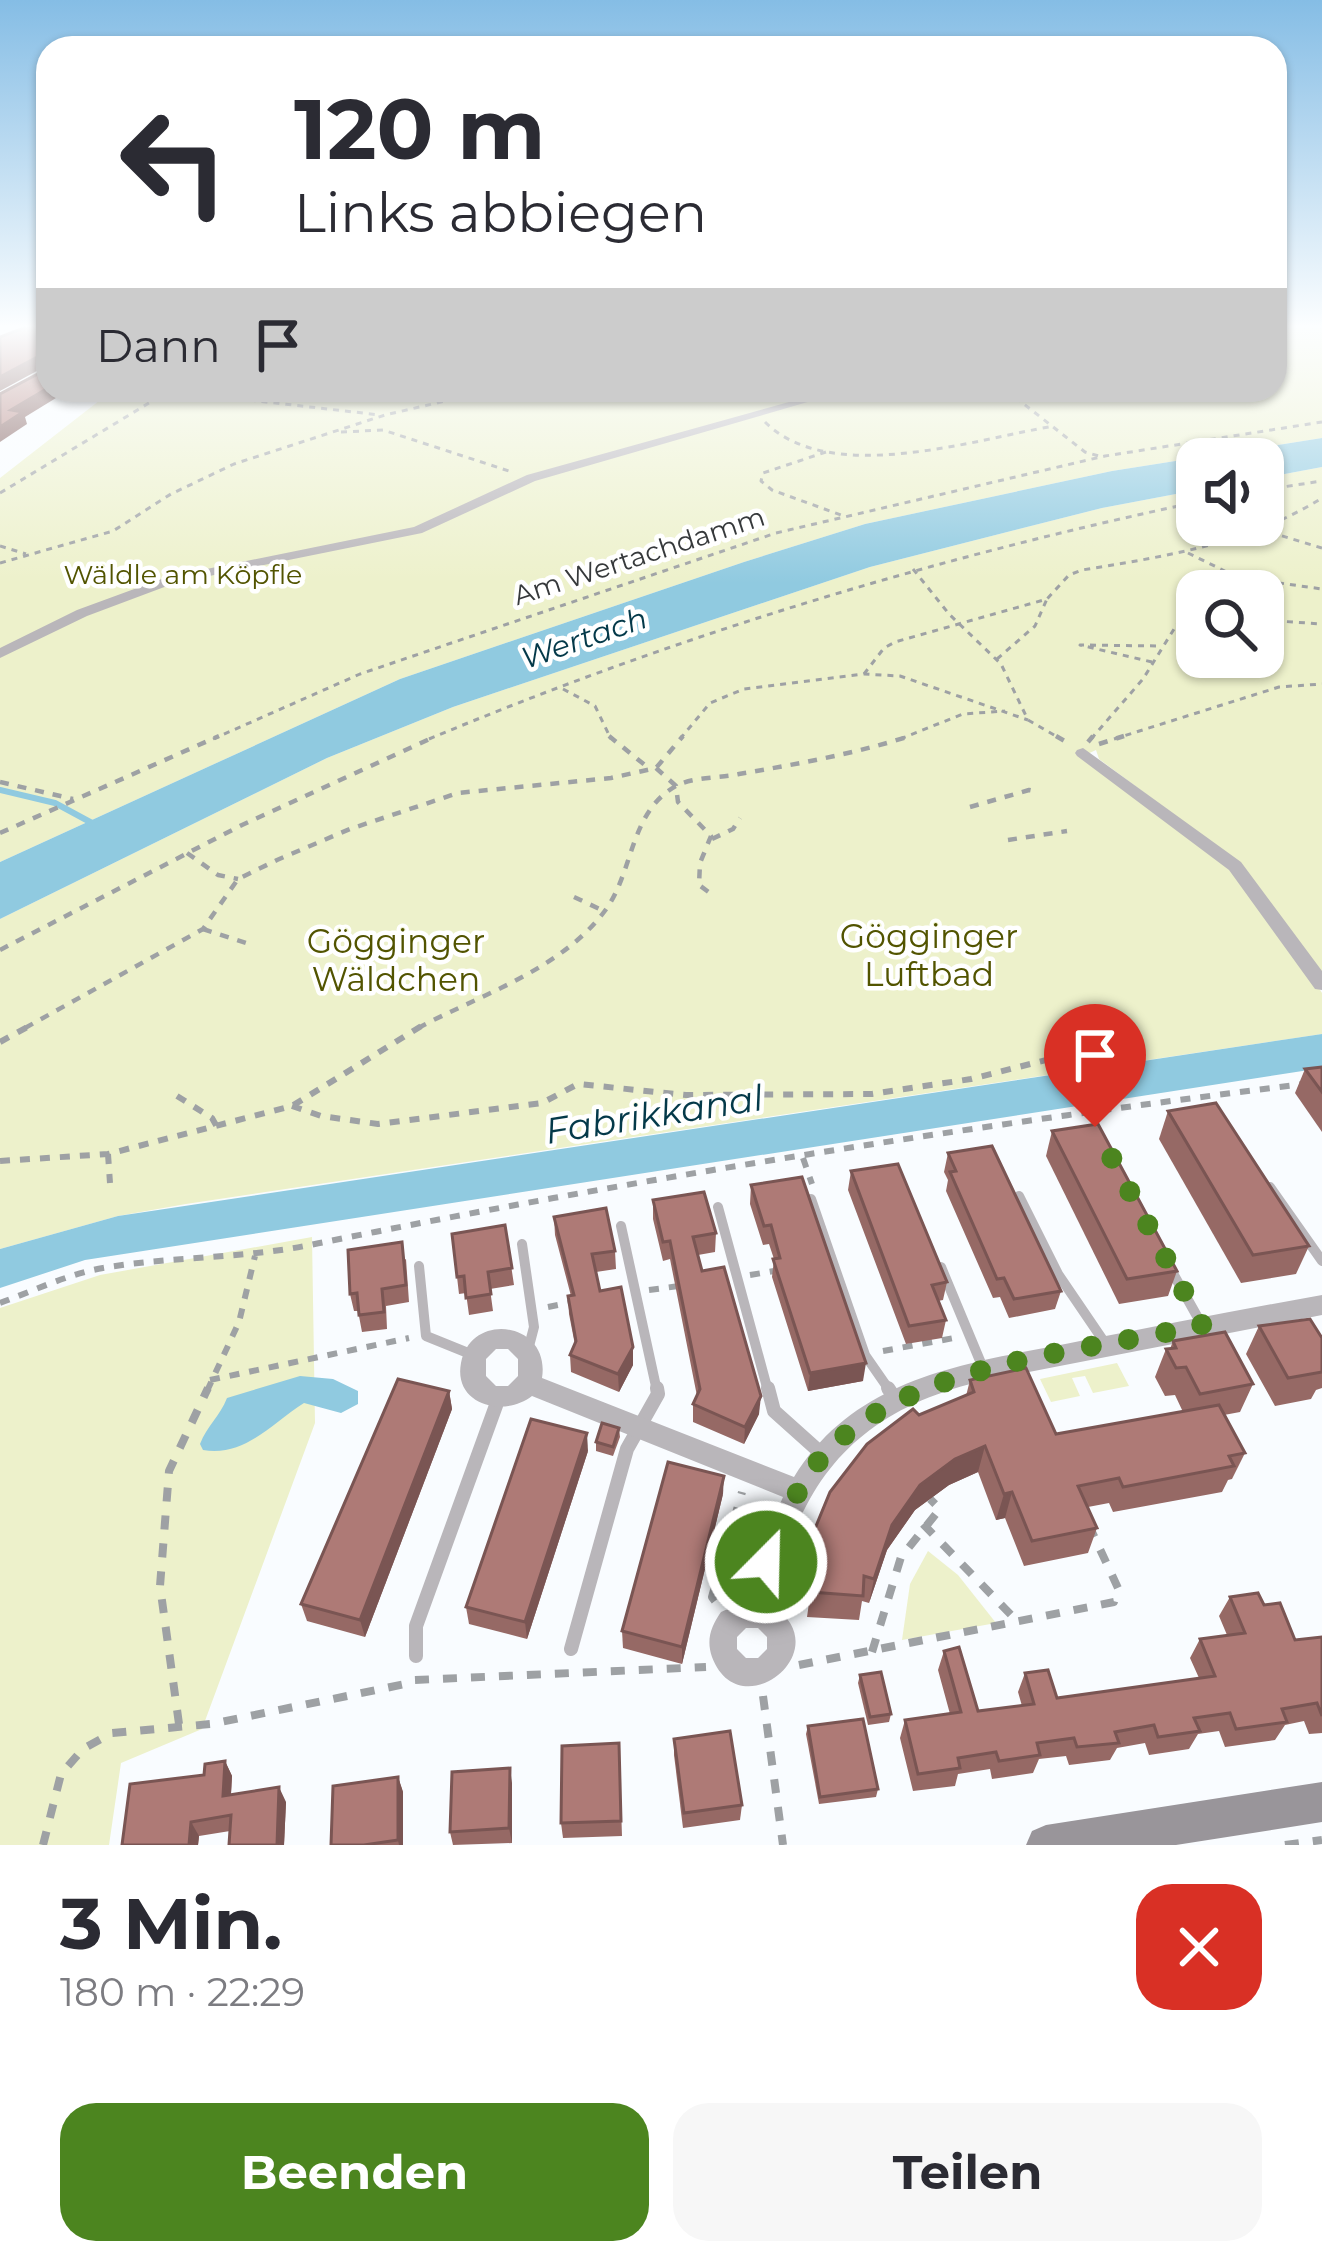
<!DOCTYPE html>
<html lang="de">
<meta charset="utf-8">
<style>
:root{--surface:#fff;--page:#f7f7f7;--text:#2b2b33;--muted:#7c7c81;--accent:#4c851f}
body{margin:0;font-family:Montserrat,sans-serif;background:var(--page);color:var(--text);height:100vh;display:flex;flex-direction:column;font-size:45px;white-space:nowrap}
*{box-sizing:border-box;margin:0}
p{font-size:39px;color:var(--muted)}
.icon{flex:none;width:66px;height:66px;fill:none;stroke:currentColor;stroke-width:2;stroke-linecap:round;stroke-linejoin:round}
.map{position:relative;height:1845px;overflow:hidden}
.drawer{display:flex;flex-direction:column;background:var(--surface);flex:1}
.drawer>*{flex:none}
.top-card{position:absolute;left:36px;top:36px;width:1251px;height:366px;border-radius:36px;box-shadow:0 3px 9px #0004;background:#fff;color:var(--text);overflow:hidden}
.fabs{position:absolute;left:1176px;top:438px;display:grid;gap:24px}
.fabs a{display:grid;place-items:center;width:108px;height:108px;border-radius:24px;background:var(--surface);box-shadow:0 3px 9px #0004;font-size:60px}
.pin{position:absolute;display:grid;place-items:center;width:102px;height:102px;color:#fff;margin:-123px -51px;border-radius:50% 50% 50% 0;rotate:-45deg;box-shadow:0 0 12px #0007}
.pin .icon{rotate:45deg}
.me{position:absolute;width:132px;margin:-66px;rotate:23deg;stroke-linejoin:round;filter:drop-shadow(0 0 9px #0008)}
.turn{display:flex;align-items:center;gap:42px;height:252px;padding:0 60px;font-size:54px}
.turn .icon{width:156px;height:156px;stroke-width:2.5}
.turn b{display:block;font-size:84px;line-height:102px}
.then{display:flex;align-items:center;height:114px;padding:0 60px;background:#0003;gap:24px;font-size:45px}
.round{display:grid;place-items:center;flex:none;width:126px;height:126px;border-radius:36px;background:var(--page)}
.headline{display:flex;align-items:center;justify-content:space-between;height:204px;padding:0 60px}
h1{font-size:72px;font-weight:700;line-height:90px}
.button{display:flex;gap:24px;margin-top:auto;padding:24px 60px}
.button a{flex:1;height:138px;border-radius:36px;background:var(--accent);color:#fff;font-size:48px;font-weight:700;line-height:138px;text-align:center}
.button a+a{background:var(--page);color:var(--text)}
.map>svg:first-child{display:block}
.green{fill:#edf1cb;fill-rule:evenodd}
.water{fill:#90cae0}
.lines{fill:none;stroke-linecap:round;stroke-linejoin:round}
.stream{stroke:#90cae0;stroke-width:6}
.path-far3{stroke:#9ea1a4;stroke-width:3;stroke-dasharray:6 6;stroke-linecap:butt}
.path-far2{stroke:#9ea1a4;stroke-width:4.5;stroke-dasharray:9 9;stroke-linecap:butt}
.path-far1{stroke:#9ea1a4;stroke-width:6;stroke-dasharray:10 10;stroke-linecap:butt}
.path{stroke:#9ea1a4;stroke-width:8;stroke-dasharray:14 14;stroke-linecap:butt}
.lane-far1{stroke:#b9b6ba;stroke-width:10}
.lane{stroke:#b9b6ba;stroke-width:14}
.street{fill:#b9b6ba;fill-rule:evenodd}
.secondary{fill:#99959a;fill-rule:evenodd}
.wall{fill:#966965}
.shaded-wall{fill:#7a5553}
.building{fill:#ae7a76;stroke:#7a5553;stroke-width:3}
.route{stroke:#4c851f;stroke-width:21;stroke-dasharray:0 37.8}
.labels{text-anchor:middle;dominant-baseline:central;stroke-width:9;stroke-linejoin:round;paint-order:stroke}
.far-street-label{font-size:27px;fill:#36393b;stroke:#fff}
.far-park-label{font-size:27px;fill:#525400;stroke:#fff}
.far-water-label{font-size:30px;font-style:italic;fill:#043949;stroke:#fff}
.park-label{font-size:33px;fill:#525400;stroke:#fff}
.water-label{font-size:36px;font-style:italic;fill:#043949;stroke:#fff}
</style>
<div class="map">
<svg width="1322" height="1845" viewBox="0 0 1322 1845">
<rect width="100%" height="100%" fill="#f9fcff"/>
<g class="green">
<polygon points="1275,325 1322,325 1322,438 1112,471 865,524 744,562 400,679 0,862 0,478 113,390 1275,390"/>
<path d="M1322,467v512l-63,-92 -58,-52 -102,-76 -3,-9 -13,6 171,131 68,106v41l-1136,170 -68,12 -118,33v-330l327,-161 126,-51 417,-140 232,-59 95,-18v35h66v-47zM1197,591h66v66h-66z"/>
<polygon points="312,1237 315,1423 202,1729 121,1763 109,1845 0,1845 0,1308 100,1275"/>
<polygon points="1117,1363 1129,1386 1093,1393 1085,1376 1072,1378 1080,1396 1051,1402 1040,1379"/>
<polygon points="928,1551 958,1575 996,1623 902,1640 910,1584"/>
</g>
<g class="water">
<polygon points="1322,438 1322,467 1263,478 1263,459 1197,459 1197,490 1102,508 870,567 453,707 327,758 0,919 0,862 400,679 744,562 865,524 1112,471"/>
<polygon points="1322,1034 1322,1068 85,1260 0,1288 0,1249 118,1216"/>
<path d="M300,1376l33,3 25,12v13l-17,9 -37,-10c-33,21 -59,54 -101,47l-3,-6c7,-18 20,-28 27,-46z"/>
</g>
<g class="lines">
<polyline class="stream" points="0,790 55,803 92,823"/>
<g class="path-far3">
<polyline points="1006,390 1085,452 1099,456"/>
<polyline points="210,394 225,390"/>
<path d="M765,422c65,65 211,17 289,4"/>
<polyline points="341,432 383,430 509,471"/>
<polyline points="826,452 763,473 761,481 772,490 841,515"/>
<polyline points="1263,490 1322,481"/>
<polyline points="0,493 154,400 205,395 380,415"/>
<polyline points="1259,529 1322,548"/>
<polyline points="0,546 26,554"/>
<polyline points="1188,553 1237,577 1322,589"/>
<polyline points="0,563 113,531 171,494 234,464 385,415 493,390"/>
<polyline points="913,569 949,614 1001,664 1028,720 1061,739"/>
<polyline points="1199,591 1210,583 1237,577"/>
<polyline points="1185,612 1197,613"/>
<polyline points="1263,620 1322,624"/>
<polyline points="997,659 1035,626 1047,599"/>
<polyline points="1152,662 1080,645 1161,646"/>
<path d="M864,674l20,-26 11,-6 152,-43 22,-24 13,-5c85,-14 166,-26 240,-72"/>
<polyline points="563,689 595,706 611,739"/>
<polyline points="213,739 360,674 776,533 1105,456 1322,422"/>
<path d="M429,739c249,-104 504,-181 768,-237"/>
<polyline points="680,739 710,703 744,689 864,674 900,676 1028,720"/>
<polyline points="900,739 963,714 1005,711"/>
<polyline points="1091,739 1143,679 1197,592"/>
<polyline points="1114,739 1279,687 1322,684"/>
</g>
<g class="path-far2">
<polyline points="609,736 651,770"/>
<polyline points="1056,736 1068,743"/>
<polyline points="1088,742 1093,736"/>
<polyline points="1099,744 1124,736"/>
<polyline points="656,768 676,786 678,802 711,836 700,863 699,885 714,896"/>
<polyline points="0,782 73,799"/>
<polyline points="970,807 1029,790 1039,792"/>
<polyline points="0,833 219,736"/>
<polyline points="712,839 733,829 740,818"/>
<polyline points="1008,840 1067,831"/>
<polyline points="187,853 218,875 238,879"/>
<polyline points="574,897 604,911"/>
<polyline points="203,929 249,944"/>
<polyline points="0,950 242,825 436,736"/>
<polyline points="25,1028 203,929 238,879 277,860 350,829 458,793 611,778 656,768 683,736"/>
<path d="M418,1028c62,-33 142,-58 186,-116 30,-39 25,-100 72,-126 16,-9 45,-8 63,-12 58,-10 115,-20 171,-38"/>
</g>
<g class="path-far1">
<polyline points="0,1042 31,1025"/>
<polyline points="177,1096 212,1118 217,1127"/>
<polyline points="292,1106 321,1116 378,1124 542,1103 578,1084 686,1095 872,1094 971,1079 1133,1038"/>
<polyline points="108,1154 110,1183"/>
<polyline points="803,1158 812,1184"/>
<polyline points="0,1161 108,1154 292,1106 423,1025"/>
<polyline points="750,1275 774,1271"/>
<polyline points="649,1290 679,1286"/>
<path d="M0,1303c33,-12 68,-29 103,-35 69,-12 138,-9 207,-23 329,-67 661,-120 994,-161"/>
<polyline points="548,1307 573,1302"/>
<polyline points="883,1351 954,1338"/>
<polyline points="210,1380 409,1338"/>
<polyline points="207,1391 239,1322 255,1256"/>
</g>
<g class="path">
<polyline points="923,1524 1018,1622"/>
<polyline points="715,1601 712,1597 742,1492"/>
<polyline points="872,1652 901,1557 940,1509 930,1499"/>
<polyline points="799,1665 1114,1602 1118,1588 1092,1532"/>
<polyline points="415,1680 706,1667"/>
<polyline points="763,1696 783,1845"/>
<polyline points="179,1724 160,1586 169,1471 208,1388"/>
<polyline points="43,1845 61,1774 83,1749 112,1733 211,1724 415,1682"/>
<polyline points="1285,1845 1322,1840"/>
</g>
<g class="lane-far1">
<polyline points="1270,1187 1322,1261"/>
<polyline points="1019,1196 1058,1274 1107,1346"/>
<polyline points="811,1199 865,1355 890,1391"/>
<polyline points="718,1207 768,1391"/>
<polyline points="621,1226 657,1391"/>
<polyline points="522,1244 534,1327 528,1350"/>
<polyline points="419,1266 426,1336 473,1355"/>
<polyline points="941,1267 983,1368"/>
<polyline points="1170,1268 1202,1325"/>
</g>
<g class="lane">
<polyline points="768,1388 774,1411 822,1454"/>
<polyline points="888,1388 896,1400"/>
<polyline points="571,1649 627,1449 658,1394 657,1388"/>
<polyline points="416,1656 416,1626 498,1400"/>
</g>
<g class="street">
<polygon points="832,390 849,390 535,481 422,533 175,583 87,616 0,658 0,648 77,610 167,577 414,527 527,475"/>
<polygon points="1083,748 1241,862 1322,971 1322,990 1315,989 1229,870 1077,756 1075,753 1077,750"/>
<path d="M1322,1295v20l-344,67c-123,30 -182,101 -204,225 65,44 -35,122 -62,50 -6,-17 -1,-31 9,-45l27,-12 15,-57 20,-46 -251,-101c-28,22 -79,9 -71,-33 10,-53 90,-41 81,15l252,99c64,-105 183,-115 291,-137 79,-15 158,-31 237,-45zM496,1349h12l10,10v17l-10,10h-12l-10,-10v-17zM746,1628h12l9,9v12l-9,9h-12l-9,-9v-12z"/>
</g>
<polygon class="secondary" points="1322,1782 1322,1822 1176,1845 1026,1845 1032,1831 1046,1825"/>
</g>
<g class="wall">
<polygon points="1322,1067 1322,1132 1295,1093 1305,1069"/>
<polygon points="1168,1111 1309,1246 1296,1274 1241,1283 1159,1139"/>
<polygon points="1052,1131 1177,1271 1168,1296 1119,1304 1046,1156"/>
<polygon points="948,1153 1061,1291 1055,1309 1009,1318 1000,1297 993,1298 946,1191 948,1180 944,1172"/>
<polygon points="851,1171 947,1282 943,1300 938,1301 946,1320 942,1338 906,1344 848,1190"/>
<polygon points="751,1185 863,1381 808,1391 772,1277 774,1259 769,1244 763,1245 750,1204"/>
<polygon points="653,1200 716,1233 715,1252 698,1255 702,1271 759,1414 744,1444 693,1422 693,1404 697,1396 670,1259 663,1261 653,1219"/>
<polygon points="554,1217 615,1251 616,1269 596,1272 600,1291 633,1365 619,1392 571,1372 570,1355 575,1345 569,1314 568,1296 571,1296 555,1235"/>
<polygon points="505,1225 514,1285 490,1289 493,1311 469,1315 466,1293 459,1294 452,1234"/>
<polygon points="406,1259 409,1302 386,1306 387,1329 362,1332 358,1311 354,1311 350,1294"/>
<polygon points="1259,1326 1322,1338 1322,1388 1316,1390 1311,1399 1275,1406 1246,1354"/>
<polygon points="1173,1341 1253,1384 1240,1412 1224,1415 1245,1453 1232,1479 1228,1480 1222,1492 1113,1512 1109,1503 1088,1507 1097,1528 1088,1553 1024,1566 1005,1518 996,1520 978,1472 949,1485 915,1510 887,1550 869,1603 862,1601 859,1620 807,1617 813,1575 804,1573 807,1548 919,1415 966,1396 970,1380 1056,1434 1183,1412 1175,1395 1165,1396 1155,1377 1166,1349 1170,1349"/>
<polygon points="449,1391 452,1409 365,1637 307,1621 301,1604"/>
<polygon points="619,1428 620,1437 613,1456 596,1451 596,1442"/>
<polygon points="588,1451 527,1639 469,1624 466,1607"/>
<polygon points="723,1494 682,1664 623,1648 622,1631"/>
<polygon points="1230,1597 1264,1605 1295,1640 1322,1637 1322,1733 1309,1734 1304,1721 1285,1725 1275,1740 1225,1747 1219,1731 1198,1734 1189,1749 1149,1755 1145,1743 1117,1748 1110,1760 1069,1765 1066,1756 1039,1759 1033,1773 992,1779 990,1769 958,1774 955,1786 913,1791 900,1738 905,1720 950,1714 938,1670 944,1651 978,1711 1022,1706 1018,1692 1025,1673 1057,1698 1199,1678 1190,1658 1200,1639 1227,1635 1219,1616"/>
<polygon points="860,1675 891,1714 889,1722 868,1725 858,1683"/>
<polygon points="808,1726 878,1789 876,1797 819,1804 806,1734"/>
<polygon points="674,1739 742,1805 740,1820 683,1828 674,1755"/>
<polygon points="619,1743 622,1836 563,1838 561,1823"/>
<polygon points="225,1761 232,1776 231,1794 286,1802 284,1845 229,1845 230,1831 199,1836 198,1845 122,1845 204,1775"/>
<polygon points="398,1777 403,1792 403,1845 331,1845"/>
<polygon points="512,1783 512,1843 453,1845 450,1832"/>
</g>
<g class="shaded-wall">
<polygon points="43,354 46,366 0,391 0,377"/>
<polygon points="48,388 48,390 69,390 25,417 27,424 0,442 0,427 11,410"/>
<polygon points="633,1347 633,1365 619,1392 618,1374"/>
<polygon points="866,1363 863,1381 808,1391 810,1373"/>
<polygon points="449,1391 452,1409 365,1637 360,1620"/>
<polygon points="761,1396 759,1414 744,1444 745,1427"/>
<polygon points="587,1433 588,1451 527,1639 525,1622"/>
<polygon points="985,1446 978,1472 949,1485 915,1510 887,1550 869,1603 874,1579 892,1525 920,1485 955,1459"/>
<polygon points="724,1476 723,1494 682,1664 682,1647"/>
<polygon points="1012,1492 1005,1518 996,1520 1004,1494"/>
<polygon points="225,1761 232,1776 230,1810 223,1796"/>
<polygon points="510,1768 512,1783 512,1843 509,1828"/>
<polygon points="398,1777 403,1792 403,1845 399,1845 398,1840"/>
<polygon points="279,1787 286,1802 284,1845 277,1845"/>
<polygon points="191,1822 199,1836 198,1845 189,1845"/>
</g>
<g class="building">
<polygon points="31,325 48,325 48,357 43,354 0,377 0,337"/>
<polygon points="48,363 48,388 11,410 23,412 0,427 0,394 47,369"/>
<polygon points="1322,1067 1322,1092 1305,1069"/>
<polygon points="1216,1103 1309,1246 1253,1255 1168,1111"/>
<polygon points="1098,1124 1177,1271 1127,1279 1052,1131"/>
<polygon points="992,1146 1061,1291 1014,1299 1004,1278 997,1279 950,1172 956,1171 948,1153"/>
<polygon points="898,1164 947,1282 932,1285 946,1320 909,1326 851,1171"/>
<polygon points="802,1177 866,1363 810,1373 773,1259 780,1258 771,1225 764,1226 751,1185"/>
<polygon points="704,1192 716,1233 693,1237 702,1271 724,1267 761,1396 745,1427 693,1404 700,1389 670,1241 663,1242 653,1200"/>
<polygon points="606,1208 615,1251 592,1254 600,1291 621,1287 633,1347 618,1374 570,1355 576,1341 568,1296 574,1295 554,1217"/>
<polygon points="505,1225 512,1268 488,1272 491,1294 466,1298 464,1276 457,1277 452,1234"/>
<polygon points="402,1242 406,1285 382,1289 384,1312 359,1315 357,1293 350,1294 348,1250"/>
<polygon points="1310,1319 1322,1338 1322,1372 1288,1378 1259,1326"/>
<polygon points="1225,1332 1253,1384 1200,1394 1186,1367 1176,1368 1166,1349 1176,1348 1173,1341"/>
<polygon points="1026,1368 1056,1434 1219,1405 1245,1453 1229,1456 1234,1466 1123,1487 1119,1478 1078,1486 1097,1528 1032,1541 1012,1492 1004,1494 985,1446 955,1459 920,1485 892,1525 874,1579 864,1576 863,1596 811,1592 816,1551 807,1548 830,1492 867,1444 913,1409 919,1415 974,1392 970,1380"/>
<polygon points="398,1379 449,1391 360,1620 301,1604"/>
<polygon points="531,1419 587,1433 525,1622 466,1607"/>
<polygon points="602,1423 619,1428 613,1447 596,1442"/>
<polygon points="668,1462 724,1476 682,1647 622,1631"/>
<polygon points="1258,1593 1264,1605 1280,1603 1295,1640 1322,1637 1322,1716 1317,1703 1282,1709 1287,1722 1236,1729 1230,1713 1194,1718 1200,1731 1158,1737 1154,1725 1115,1732 1119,1743 1077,1747 1074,1738 1037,1743 1040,1755 999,1761 996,1752 958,1758 960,1768 918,1774 905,1720 961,1712 944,1651 959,1647 978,1711 1034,1704 1025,1673 1048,1670 1057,1698 1215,1676 1200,1639 1245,1633 1230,1597"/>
<polygon points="881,1672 891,1714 870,1717 860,1675"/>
<polygon points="863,1719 878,1789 820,1797 808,1726"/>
<polygon points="730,1731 742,1805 684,1813 674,1739"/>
<polygon points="619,1743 621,1821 561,1823 562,1746"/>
<polygon points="225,1761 223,1796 279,1787 277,1845 229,1845 231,1815 191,1822 189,1845 122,1845 130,1784 204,1775 205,1764"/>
<polygon points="510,1768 509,1828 450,1832 452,1772"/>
<polygon points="398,1777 398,1840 364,1845 331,1845 333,1786"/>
</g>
<linearGradient id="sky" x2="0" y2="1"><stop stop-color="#85bde5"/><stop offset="0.56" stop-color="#fcfeff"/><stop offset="1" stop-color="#fcfeff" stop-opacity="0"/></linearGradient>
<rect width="1322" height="583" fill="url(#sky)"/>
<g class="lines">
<path class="route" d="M766,1562c16,-38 30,-75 57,-106 83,-93 260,-104 379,-131l-107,-198"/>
</g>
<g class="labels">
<g class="far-street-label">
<text transform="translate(639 556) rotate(-18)">Am Wertachdamm</text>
</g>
<g class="far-park-label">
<text x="183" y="574">Wäldle am Köpfle</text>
</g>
<g class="far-water-label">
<text transform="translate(584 638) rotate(-19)">Wertach</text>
</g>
<g class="park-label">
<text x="929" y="936">Gögginger<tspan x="929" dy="38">Luftbad</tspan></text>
<text x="396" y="941">Gögginger<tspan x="396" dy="38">Wäldchen</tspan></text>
</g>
<g class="water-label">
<text transform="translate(654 1114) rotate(-9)">Fabrikkanal</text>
</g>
</g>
</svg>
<div class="fabs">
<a><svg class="icon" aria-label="sound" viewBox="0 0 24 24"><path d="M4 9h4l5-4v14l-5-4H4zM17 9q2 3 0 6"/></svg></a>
<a><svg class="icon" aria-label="search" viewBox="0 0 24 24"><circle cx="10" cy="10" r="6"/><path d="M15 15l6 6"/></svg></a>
</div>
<div class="pin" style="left:1095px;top:1127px;background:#d93025"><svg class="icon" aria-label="arrive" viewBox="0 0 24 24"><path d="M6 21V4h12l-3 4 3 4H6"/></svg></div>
<svg class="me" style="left:766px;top:1562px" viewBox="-20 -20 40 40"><circle r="17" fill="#4c851f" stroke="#fff" stroke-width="3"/><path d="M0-11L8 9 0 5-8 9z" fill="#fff"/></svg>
<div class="top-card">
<div class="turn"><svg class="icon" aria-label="left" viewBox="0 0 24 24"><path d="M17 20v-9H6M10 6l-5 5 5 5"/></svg><div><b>120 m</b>Links abbiegen</div></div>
<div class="then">Dann<svg class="icon" aria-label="arrive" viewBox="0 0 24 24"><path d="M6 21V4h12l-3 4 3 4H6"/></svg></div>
</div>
</div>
<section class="drawer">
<div class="headline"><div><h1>3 Min.</h1><p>180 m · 22:29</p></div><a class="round" style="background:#d93025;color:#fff"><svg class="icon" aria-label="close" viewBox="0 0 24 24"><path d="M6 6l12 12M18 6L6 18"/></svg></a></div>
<div class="button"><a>Beenden</a><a>Teilen</a></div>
</section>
